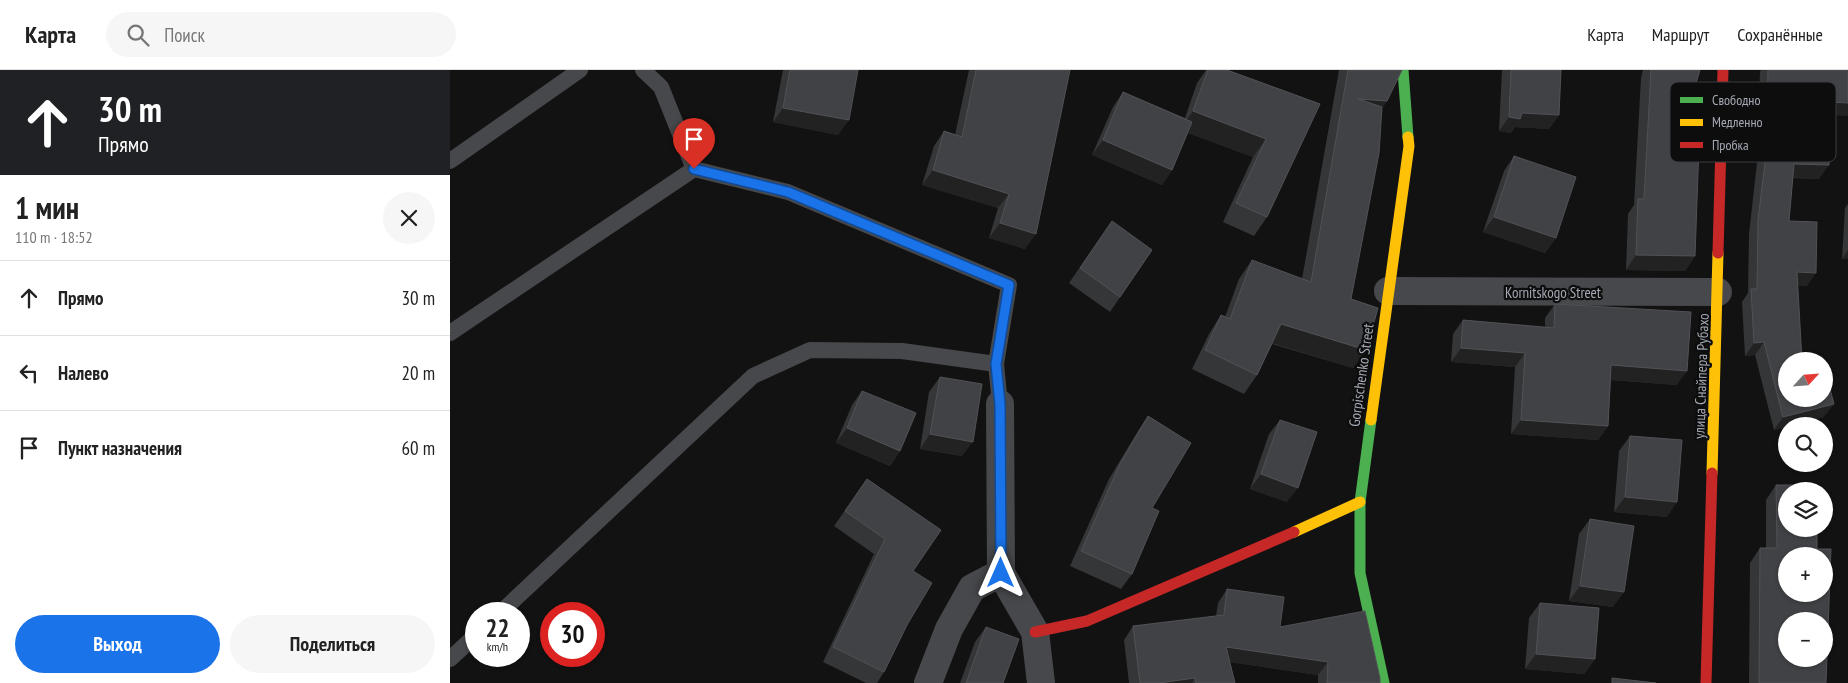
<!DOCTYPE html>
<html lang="ru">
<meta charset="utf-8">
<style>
:root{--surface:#fff;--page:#f6f6f6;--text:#222;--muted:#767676;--line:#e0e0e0;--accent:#1a73e8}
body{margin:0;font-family:"PT Sans Narrow",sans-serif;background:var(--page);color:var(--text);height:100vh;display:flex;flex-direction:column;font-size:19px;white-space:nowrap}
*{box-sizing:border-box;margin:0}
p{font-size:16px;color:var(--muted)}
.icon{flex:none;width:28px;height:28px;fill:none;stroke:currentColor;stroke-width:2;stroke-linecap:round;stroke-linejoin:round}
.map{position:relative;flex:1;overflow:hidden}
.sheet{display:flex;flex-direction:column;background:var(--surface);width:450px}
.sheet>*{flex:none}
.banner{background:#202124;color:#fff;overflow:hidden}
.needle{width:32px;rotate:64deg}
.controls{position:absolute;left:1328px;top:282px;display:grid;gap:10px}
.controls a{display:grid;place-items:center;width:55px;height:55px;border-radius:50%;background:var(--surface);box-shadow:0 1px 4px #0004;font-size:25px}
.speed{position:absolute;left:15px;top:532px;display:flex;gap:10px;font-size:25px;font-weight:700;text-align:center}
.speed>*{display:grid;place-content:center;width:65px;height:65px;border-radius:50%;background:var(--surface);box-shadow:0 1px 4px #0004;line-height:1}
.speed small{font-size:12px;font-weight:400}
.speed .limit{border:8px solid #d22;background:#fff;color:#111}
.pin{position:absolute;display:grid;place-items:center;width:42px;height:42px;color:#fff;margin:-51px -21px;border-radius:50% 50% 50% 0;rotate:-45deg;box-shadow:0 0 5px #0007}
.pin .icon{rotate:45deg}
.me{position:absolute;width:55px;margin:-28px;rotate:0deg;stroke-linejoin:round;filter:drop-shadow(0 0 4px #0008)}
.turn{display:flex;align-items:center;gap:18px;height:105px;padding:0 15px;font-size:22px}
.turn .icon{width:65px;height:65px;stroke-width:2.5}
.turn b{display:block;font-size:35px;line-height:42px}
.round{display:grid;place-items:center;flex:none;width:52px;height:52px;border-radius:26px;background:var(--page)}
.overview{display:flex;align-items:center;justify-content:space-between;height:85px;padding:0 15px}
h1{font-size:30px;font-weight:600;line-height:38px}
.button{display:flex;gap:10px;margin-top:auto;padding:10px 15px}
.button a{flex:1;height:58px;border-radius:30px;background:var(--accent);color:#fff;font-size:20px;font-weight:600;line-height:58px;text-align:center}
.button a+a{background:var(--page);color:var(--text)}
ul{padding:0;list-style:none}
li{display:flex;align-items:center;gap:15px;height:75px;padding:0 15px;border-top:1px solid var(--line)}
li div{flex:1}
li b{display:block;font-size:19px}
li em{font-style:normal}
header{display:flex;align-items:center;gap:30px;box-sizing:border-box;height:70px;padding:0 25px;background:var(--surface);border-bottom:1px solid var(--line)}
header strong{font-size:24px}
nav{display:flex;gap:28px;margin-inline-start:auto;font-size:18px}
.search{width:350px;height:45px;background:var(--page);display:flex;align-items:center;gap:12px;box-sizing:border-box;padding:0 18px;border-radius:28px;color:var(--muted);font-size:19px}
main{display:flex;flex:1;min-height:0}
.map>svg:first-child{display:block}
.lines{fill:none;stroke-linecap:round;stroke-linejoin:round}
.lane{stroke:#47484b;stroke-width:16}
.street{stroke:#47484b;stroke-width:28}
.fast{stroke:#4caf50;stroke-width:11}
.slow{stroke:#ffc107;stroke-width:11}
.jam{stroke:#c62828;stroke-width:11}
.wall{fill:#353637}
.shaded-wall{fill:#222223}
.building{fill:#414245;stroke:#515256;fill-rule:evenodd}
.route-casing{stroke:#114b97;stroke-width:12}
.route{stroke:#1a73e8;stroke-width:9}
.labels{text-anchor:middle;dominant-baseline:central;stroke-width:4.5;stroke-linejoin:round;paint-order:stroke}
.street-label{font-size:15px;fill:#a4a9b3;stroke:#0d0d0e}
.key{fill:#0d0d0e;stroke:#3a3c40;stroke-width:1}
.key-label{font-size:14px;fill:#a4a9b3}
</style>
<header>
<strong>Карта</strong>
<div class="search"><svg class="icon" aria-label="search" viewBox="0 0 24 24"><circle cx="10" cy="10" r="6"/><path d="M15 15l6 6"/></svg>Поиск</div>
<nav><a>Карта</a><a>Маршрут</a><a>Сохранённые</a></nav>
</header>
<main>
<section class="sheet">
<div class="banner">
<div class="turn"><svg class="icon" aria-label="ahead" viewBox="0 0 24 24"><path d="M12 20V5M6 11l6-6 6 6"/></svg><div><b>30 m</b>Прямо</div></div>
</div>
<div class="overview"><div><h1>1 мин</h1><p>110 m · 18:52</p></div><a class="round"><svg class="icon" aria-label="close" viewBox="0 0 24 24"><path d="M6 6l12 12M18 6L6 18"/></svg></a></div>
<ul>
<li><svg class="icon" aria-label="ahead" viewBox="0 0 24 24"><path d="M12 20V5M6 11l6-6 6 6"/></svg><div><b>Прямо</b></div><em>30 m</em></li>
<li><svg class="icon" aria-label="left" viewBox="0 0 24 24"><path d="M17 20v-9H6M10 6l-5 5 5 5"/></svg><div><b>Налево</b></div><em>20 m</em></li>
<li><svg class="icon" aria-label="arrive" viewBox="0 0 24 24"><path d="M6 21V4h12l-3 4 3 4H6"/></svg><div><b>Пункт назначения</b></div><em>60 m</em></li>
</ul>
<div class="button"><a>Выход</a><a>Поделиться</a></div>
</section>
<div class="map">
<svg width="1398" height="613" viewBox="0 0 1398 613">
<rect width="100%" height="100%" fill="#121213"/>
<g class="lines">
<g class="lane">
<polyline points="193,0 211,17 244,99"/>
<polyline points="0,91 130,0"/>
<polyline points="0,263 244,99 338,122 559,215 546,294 550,334"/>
<polyline points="49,544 303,306 360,280 452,281 546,294"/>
<polyline points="0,589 26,565"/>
</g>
<g class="street">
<polyline points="938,221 1268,222"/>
<polyline points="550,334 551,503 585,562 591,613"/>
<polyline points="478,613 499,559 522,518 551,503"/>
</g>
<g class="fast">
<polyline points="953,0 958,67"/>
<polyline points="921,350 910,432 910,503 934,613"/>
</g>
<g class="slow">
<polyline points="921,350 959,76 958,67"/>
<polyline points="1262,403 1268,183"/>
<polyline points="844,462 910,432"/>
</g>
<g class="jam">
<polyline points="1268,183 1273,0"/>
<polyline points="585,562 637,551 844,462"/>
<polyline points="1256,613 1262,403"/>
</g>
</g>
<g class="wall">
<polygon points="333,0 408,0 388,65 323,52"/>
<polygon points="519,0 620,0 575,179 539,168 548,138 472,115 484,76 494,61 505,65"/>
<polygon points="756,0 777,0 870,34 817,147 804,166 773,152 803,87 738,63 722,100 712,115 642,85 663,37 673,22 735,48 747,13"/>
<polygon points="889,0 952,0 937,31 932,38 901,229 916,280 903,298 822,274 807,305 794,324 742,299 759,264 771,245 775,247 789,209 802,190 852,209"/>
<polygon points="1052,0 1111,0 1109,45 1099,59 1065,57 1061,63 1049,61"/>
<polygon points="1193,0 1250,0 1244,20 1245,186 1235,201 1176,200 1178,144 1184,135 1191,8"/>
<polygon points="1311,0 1398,0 1379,45 1369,109 1343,108 1339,151 1357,216 1348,215 1336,291 1374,347 1324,360 1305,285 1295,286 1292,232 1298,223 1299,164 1311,57 1308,57 1310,2"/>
<polygon points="1064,86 1106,168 1095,183 1033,162 1054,101"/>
<polygon points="1398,134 1398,189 1392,189 1395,138"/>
<polygon points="662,151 702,180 660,242 619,213"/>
<polygon points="1105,234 1227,315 1161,310 1158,356 1148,370 1061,364 1065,297 1001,292 1003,264 1013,250 1095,257 1095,248"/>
<polygon points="490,307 512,386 470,379 479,322"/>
<polygon points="412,321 450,381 440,396 386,373 402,335"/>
<polygon points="698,346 702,438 682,504 671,519 620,496 659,409 688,361"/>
<polygon points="830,350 837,432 800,419 819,364"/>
<polygon points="1180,366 1217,447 1164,442 1169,381"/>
<polygon points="417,409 463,501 457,555 434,602 427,613 416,613 373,592 424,484 384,456"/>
<polygon points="1326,415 1367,479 1376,613 1299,613 1300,493 1310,478 1316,478 1316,430"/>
<polygon points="1140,449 1163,537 1119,531 1129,464"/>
<polygon points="777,519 830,557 930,613 868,613 868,605 780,592 785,613 679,613 674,570 683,556 766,546 768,533"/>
<polygon points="1090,533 1145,589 1134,604 1075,599 1079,548"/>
<polygon points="536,557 553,613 510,613 525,572"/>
</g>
<g class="shaded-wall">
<polygon points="908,29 937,31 924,49"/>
<polygon points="1380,32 1398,33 1398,46 1370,45"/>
<polygon points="333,38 399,50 388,65 323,52"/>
<polygon points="743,41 816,69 803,87 730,60"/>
<polygon points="1072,43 1109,45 1099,59 1065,57 1061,63 1049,61 1059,47"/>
<polygon points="1317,44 1321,44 1311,57 1308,57"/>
<polygon points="653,70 722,100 712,115 642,85"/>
<polygon points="1344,94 1379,95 1369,109 1335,107"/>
<polygon points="483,100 559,124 548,138 472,115"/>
<polygon points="1044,147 1106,168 1095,183 1033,162"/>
<polygon points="550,153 586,164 575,179 539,168"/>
<polygon points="1398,180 1398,189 1392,189"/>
<polygon points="1186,185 1245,186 1235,201 1176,200"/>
<polygon points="1347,202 1366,203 1357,216 1338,215"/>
<polygon points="831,254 916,280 903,298 818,272"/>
<polygon points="1314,272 1305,285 1295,286 1304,273"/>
<polygon points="1011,278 1075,283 1065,297 1001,292"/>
<polygon points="1161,295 1237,301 1227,315 1152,309"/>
<polygon points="1384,334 1374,347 1324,360 1333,347"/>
<polygon points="1071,350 1158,356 1148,370 1061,364"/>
<polygon points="397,358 450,381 440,396 386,373"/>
<polygon points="480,364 523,372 512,386 470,379"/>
<polygon points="811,404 848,418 837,432 800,419"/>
<polygon points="1175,427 1227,432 1217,447 1164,442"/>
<polygon points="1130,516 1174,522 1163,537 1119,531"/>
<polygon points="776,577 878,592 868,605 767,590"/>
<polygon points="1086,584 1145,589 1134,604 1075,599"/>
<polygon points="745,608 742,613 709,613"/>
</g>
<g class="building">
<polygon points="340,0 408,0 399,50 333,38"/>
<polygon points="526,0 620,0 586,164 550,153 559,124 483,100 494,61 512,67"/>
<polygon points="758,0 777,0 870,34 817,147 786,133 816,69 743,41"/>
<polygon points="898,0 952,0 937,31 908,29 932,37 929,83 901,229 928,238 916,280 831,254 807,305 755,280 771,245 780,249 802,190 861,212"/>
<polygon points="1061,0 1111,0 1109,45 1072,43 1070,49 1059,47"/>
<polygon points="1201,0 1250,0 1244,20 1251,20 1245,186 1186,185 1188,129 1194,129"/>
<polygon points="1318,0 1398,0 1398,33 1380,32 1379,95 1344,94 1339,151 1367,152 1366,203 1347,202 1352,291 1336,291 1336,329 1374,329 1374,296 1384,334 1333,347 1314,272 1304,273 1301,219 1307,219 1308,150 1321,44 1317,44"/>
<polygon points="673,22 742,52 722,100 653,70"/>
<polygon points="1064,86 1126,107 1106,168 1044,147"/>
<polygon points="662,151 702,180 670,227 630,198"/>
<polygon points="1105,234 1241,242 1237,301 1161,295 1158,356 1071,350 1075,283 1011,278 1013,250 1104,258"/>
<polygon points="490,307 532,314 523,372 480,364"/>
<polygon points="412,321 466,343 450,381 397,358"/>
<polygon points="698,346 741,373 702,438 709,441 682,504 631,481 670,394"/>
<polygon points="830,350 867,362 848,418 811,404"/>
<polygon points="1180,366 1232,370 1227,432 1175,427"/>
<polygon points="417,409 491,460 463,501 482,513 457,555 434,602 383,577 435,469 395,441"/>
<path d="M1326,415h41v6h-31v38h31v20h14l-5,134h-67l1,-135h17zM1336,486h38v38h-38zM1336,551h38v38h-38z"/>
<polygon points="1140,449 1184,456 1174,522 1130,516"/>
<polygon points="777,519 834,527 830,557 915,541 930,608 930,613 877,613 878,592 776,577 785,613 746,613 745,608 709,613 690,613 683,556 774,545"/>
<polygon points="1090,533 1149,538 1145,589 1086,584"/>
<polygon points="536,557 569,569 553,613 516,613"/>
<polygon points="1162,608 1206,613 1162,613"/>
</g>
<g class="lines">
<g class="route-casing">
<polyline id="route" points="244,99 338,122 559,215 546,294 550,334 551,503"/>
</g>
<use href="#route" class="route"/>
</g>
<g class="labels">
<g class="street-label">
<text x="1103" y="222">Kornitskogo Street</text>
<text transform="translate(911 305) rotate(-82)">Gorpischenko Street</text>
<text transform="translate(1251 306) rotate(-88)">улица Снайпера Рубахо</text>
</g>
</g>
<rect x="1220" y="12" width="166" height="80" rx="8" class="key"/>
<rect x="1230" y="27" width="23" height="6" fill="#4caf50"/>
<rect x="1230" y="49" width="23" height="7" fill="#ffc107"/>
<rect x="1230" y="72" width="23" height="6" fill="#c62828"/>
<g class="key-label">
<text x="1262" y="35">Свободно</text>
<text x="1262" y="57">Медленно</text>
<text x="1262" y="80">Пробка</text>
</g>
</svg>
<div class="controls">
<a><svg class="needle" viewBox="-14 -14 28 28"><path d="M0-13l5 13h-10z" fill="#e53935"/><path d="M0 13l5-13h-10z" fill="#767676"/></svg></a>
<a><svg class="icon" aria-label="search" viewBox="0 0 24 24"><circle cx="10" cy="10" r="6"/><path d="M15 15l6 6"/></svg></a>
<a><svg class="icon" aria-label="layers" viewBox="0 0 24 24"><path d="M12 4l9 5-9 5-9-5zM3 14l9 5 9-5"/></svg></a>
<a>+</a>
<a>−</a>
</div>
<div class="speed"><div>22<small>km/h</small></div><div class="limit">30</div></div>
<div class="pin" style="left:244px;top:99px;background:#d93025"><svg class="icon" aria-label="arrive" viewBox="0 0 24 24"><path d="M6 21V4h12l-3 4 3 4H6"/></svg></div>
<svg class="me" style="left:551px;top:503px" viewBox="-20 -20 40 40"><path d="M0-17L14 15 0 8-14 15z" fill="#1a73e8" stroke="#fff" stroke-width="4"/></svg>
</div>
</main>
